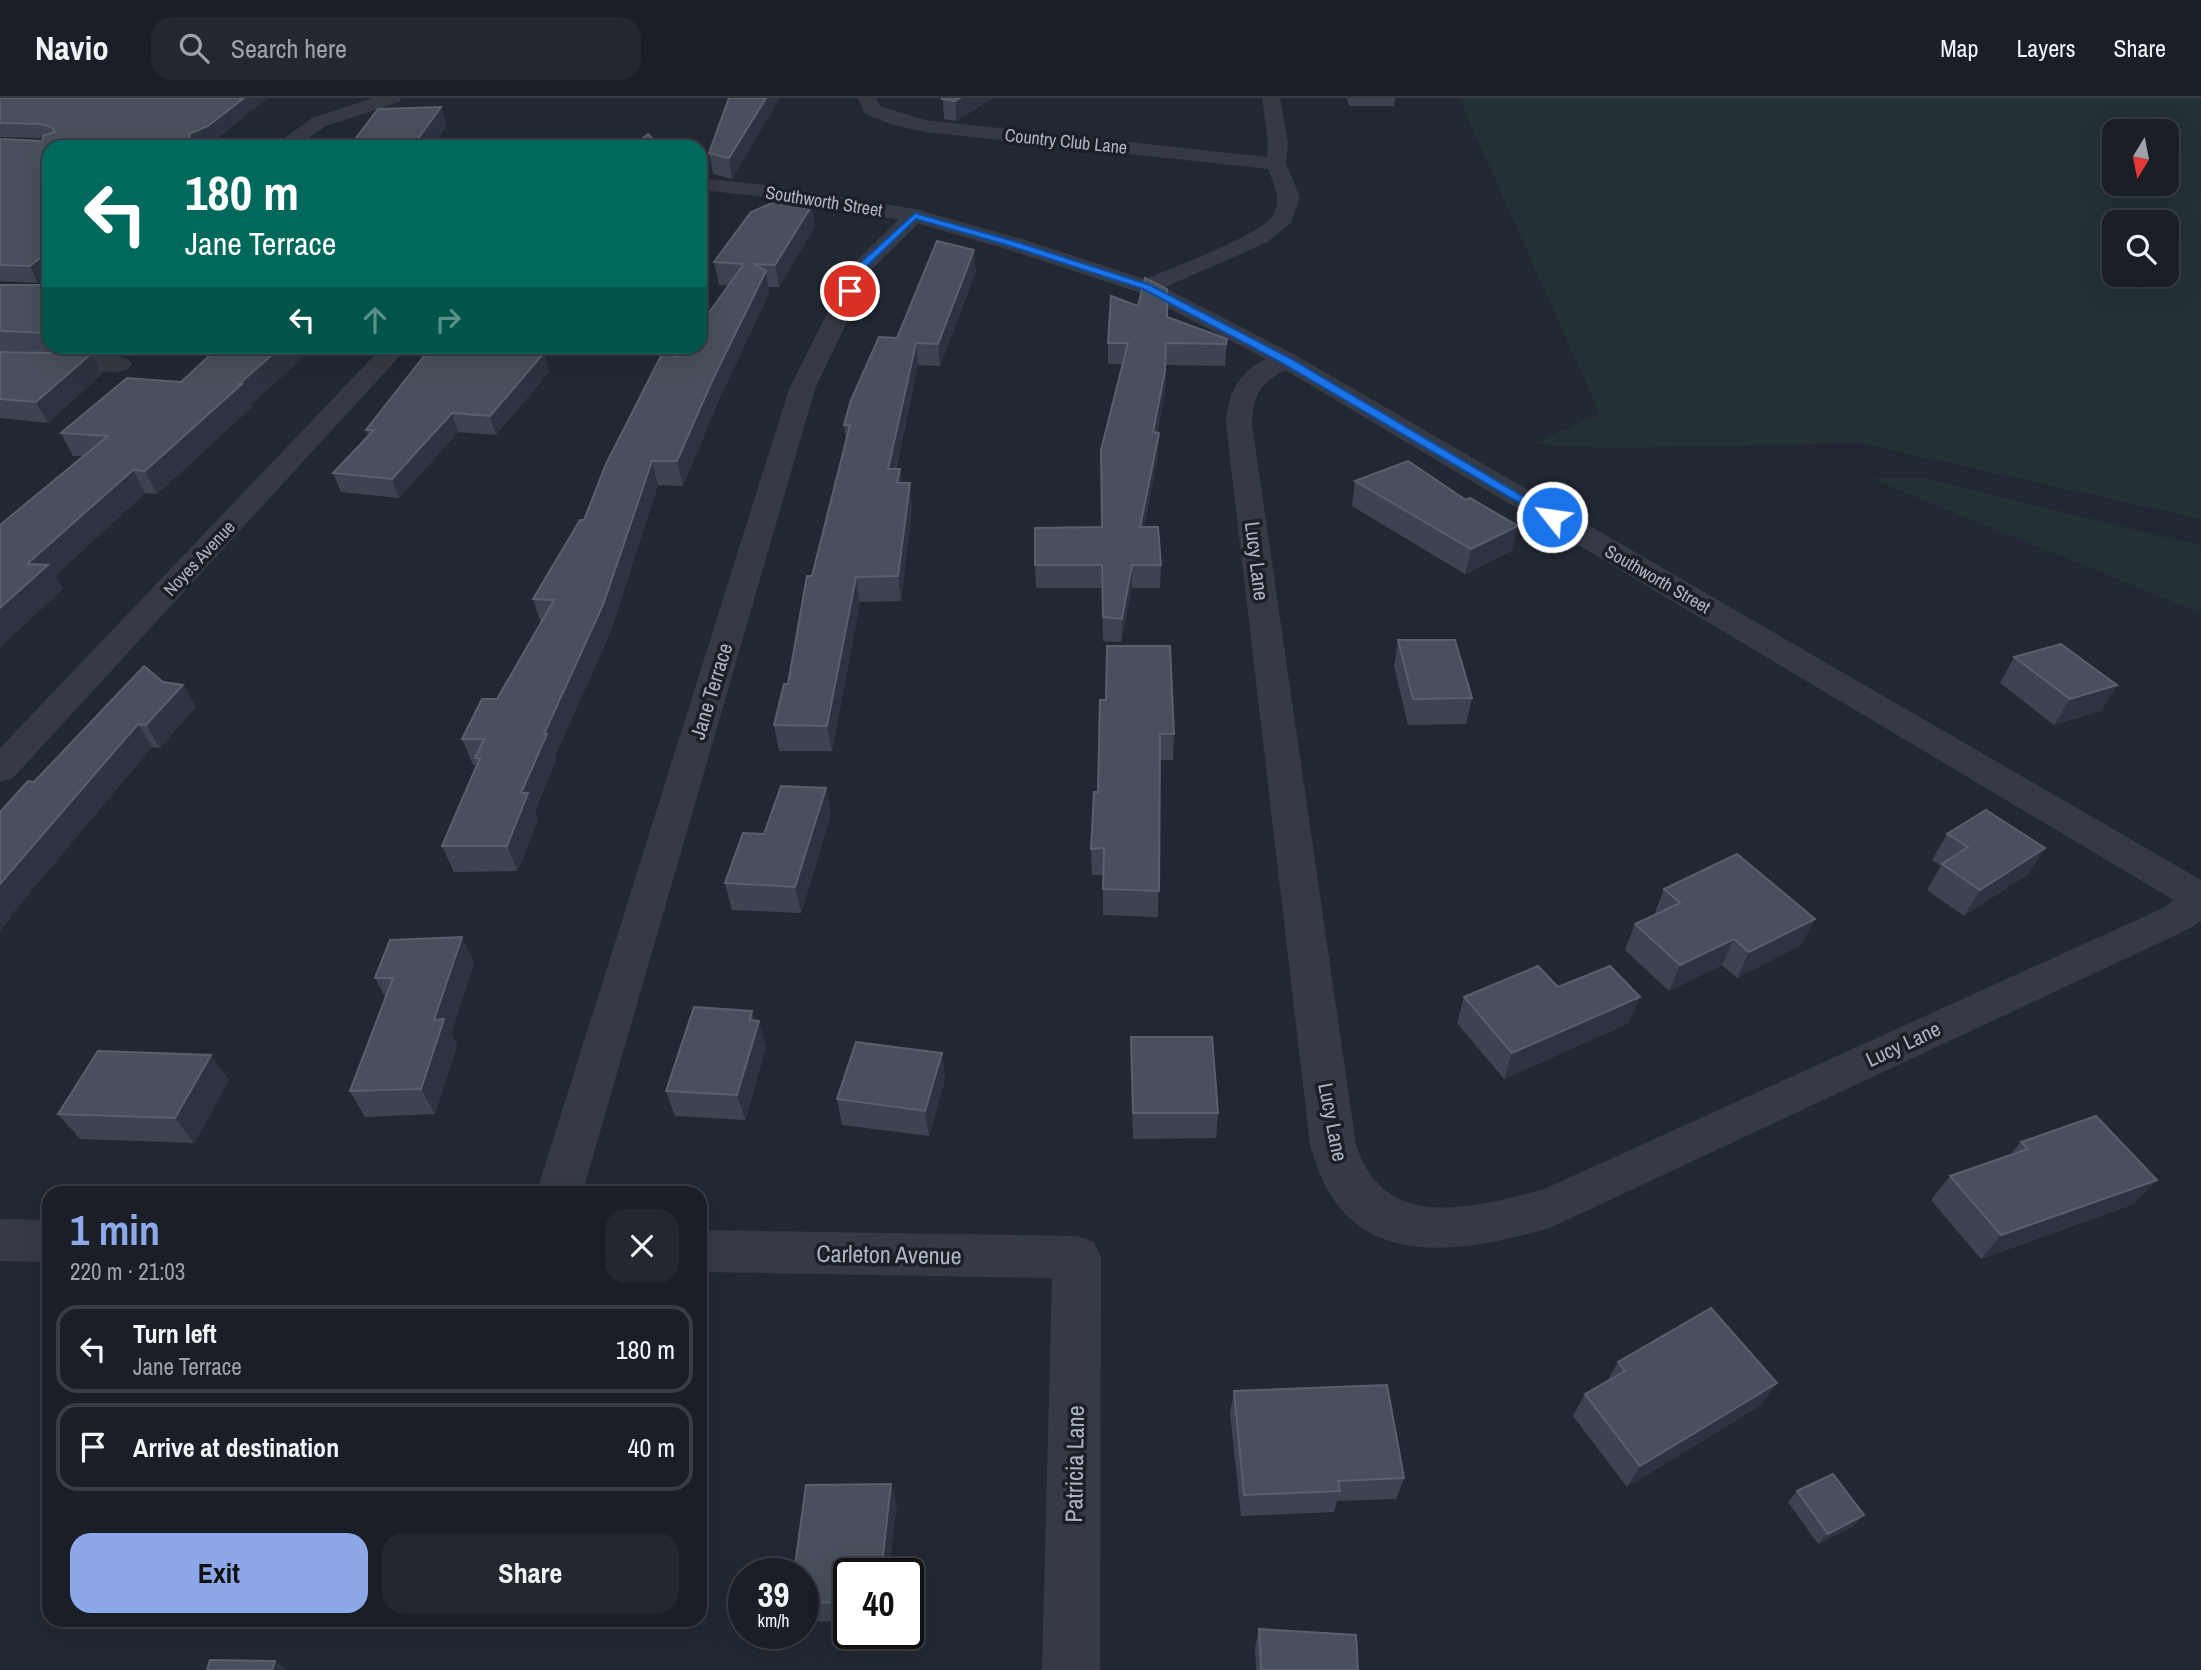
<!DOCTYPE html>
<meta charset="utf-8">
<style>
:root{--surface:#1a1e26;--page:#23272e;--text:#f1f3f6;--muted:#9fa2a7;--line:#383c43;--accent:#8ca8e9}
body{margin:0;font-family:"Archivo Narrow",sans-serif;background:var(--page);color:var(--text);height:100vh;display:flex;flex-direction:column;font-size:26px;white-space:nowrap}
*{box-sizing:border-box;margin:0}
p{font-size:23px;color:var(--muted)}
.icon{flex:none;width:38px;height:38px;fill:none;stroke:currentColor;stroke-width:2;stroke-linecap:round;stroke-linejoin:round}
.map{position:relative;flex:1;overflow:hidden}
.details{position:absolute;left:42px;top:1088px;width:665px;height:441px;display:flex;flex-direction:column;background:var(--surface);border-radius:21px;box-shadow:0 7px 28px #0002,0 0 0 2px var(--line)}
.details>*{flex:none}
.guide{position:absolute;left:42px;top:42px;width:665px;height:214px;border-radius:21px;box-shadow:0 7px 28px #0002,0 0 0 2px var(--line);background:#00695c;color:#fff;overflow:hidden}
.needle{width:46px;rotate:190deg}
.buttons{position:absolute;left:2102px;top:21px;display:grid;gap:14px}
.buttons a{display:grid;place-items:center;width:77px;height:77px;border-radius:14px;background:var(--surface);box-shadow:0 7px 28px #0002,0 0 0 2px var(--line);font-size:35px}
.speed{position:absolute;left:728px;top:1460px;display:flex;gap:14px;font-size:35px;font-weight:700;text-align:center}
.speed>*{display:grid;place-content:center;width:91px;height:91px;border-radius:50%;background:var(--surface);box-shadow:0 7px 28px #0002,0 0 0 2px var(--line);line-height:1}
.speed small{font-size:18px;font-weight:400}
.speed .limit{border:4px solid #111;border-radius:10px;background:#fff;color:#111}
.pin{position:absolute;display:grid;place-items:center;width:60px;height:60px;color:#fff;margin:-30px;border:4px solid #fff;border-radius:50%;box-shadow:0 2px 7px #0007}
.me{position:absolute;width:77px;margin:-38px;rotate:300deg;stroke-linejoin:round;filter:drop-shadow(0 0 5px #0008)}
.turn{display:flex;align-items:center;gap:24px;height:147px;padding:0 28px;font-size:32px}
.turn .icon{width:91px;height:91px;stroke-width:2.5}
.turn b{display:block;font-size:49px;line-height:60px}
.lanes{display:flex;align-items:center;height:66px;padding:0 28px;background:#0003;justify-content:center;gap:35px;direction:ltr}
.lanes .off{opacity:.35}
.round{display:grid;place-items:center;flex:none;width:74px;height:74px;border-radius:21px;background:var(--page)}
.head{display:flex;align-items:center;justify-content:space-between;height:119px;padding:0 28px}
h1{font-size:42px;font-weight:700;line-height:52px;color:var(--accent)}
.primary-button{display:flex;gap:14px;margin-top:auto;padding:14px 28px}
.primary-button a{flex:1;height:80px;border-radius:21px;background:var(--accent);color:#111;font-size:28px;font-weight:700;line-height:80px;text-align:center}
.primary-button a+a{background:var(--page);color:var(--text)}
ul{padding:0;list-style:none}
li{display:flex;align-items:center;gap:21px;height:88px;margin:0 14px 10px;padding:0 14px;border:4px solid var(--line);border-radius:21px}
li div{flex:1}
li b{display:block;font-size:26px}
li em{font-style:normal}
header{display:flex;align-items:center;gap:42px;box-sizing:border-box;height:98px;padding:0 35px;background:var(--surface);border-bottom:2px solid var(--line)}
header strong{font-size:33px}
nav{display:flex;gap:38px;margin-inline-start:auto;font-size:24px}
.search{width:490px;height:63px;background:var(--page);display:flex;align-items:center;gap:18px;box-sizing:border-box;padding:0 24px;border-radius:21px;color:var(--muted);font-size:26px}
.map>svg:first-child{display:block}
.green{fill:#243134;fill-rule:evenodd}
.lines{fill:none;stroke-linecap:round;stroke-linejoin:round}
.minor{fill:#353a44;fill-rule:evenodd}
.tertiary{fill:#353a44;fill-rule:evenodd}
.wall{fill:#3d4351}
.shaded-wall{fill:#2d3340}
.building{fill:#49505d;stroke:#595f6d;stroke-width:2}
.route{fill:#1a73e8;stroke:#114b97;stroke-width:2}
.labels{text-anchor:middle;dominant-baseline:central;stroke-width:7;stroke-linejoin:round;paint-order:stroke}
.far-street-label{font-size:18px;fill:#afb4c1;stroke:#1a1f28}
.street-label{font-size:21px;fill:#afb4c1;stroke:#1a1f28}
.near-street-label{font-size:24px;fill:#afb4c1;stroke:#1a1f28}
</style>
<header>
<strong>Navio</strong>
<div class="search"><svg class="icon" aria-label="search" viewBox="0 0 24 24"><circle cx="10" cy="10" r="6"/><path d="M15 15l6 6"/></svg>Search here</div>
<nav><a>Map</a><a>Layers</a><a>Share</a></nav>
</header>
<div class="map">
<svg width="2201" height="1572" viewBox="0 0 2201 1572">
<rect width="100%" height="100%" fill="#222833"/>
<g class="green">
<path d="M1459,0h742v421l-341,-76 -250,5 -79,-4 69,-30zM2114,33h52v53h-52zM2114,124h52v53h-52z"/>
<polygon points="1926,380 2201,448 2201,515 1872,381"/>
</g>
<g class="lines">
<g class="minor">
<polygon points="373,0 401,0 399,4 326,28 295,49 272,49 312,20"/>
<path d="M858,0h18l4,8 45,14 342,37 1,-14 -6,-45h18l8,45 -2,21 14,33 -9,26 -25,20 -112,49h-16l-4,-5 4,-5c24,-10 126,-48 135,-67 9,-16 1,-30 -5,-46l-343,-37 -32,-7 -28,-11z"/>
<polygon points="915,111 923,113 926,118 872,171 815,291 582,1096 536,1096 789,291 851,168 907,113"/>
<polygon points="383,248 409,248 13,680 0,684 0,650"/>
<path d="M1286,254l9,3 4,5c-5,7 -11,9 -19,13 -22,12 -27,26 -28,51l104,721c29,88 116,63 186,45l621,-282 24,-17 14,-4v34l-10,7 -641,300c-68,19 -168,43 -216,-28 -12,-17 -18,-36 -24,-55l-84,-721c2,-40 21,-62 60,-72z"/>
<polygon points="0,255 119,258 128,261 132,266 128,271 119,274 0,271"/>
<polygon points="0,1121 49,1122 49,1164 0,1163"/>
<polygon points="700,1132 1077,1138 1094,1144 1101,1159 1100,1572 1042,1572 1052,1180 700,1174"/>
</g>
<polygon class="tertiary" points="700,80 775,88 915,111 1022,141 1154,184 1295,257 2201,782 2201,814 2187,810 1277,267 1138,194 1006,151 913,124 775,100 700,92"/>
</g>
<g class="wall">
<polygon points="0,0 214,43 49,49 38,185 0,183 0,41 42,43 43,40 0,39"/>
<polygon points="729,0 732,81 713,76 709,55"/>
<polygon points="943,0 993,0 956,23 944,21"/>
<polygon points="1347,0 1395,0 1394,8 1349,8"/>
<polygon points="815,128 779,189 768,189 769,195 718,304 683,388 658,387 611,533 555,658 556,662 535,713 538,721 518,773 454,774 442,748 477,667 473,667 462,641 497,601 541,525 533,501 584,422 677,259 728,187 719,187 714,164"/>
<polygon points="976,173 940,268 918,267 896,371 912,409 901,503 860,504 832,653 779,653 774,627 788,586 812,478 846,341 844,327 897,240"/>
<polygon points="0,187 49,187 49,248 132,248 123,257 0,253"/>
<polygon points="1138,208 1227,241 1225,268 1166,267 1165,295 1157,335 1158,357 1144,429 1161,467 1160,490 1132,490 1121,544 1103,543 1102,490 1036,490 1035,467 1102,429 1123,266 1108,266 1108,245"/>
<polygon points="0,254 102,276 48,325 0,320"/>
<polygon points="504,254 544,255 549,274 496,337 458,334 399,400 341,394 333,375 368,338 366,332"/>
<polygon points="181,284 251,307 252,309 157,396 145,395 55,478 63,491 0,549 0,427 83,358 73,358 61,335"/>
<polygon points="1355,383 1512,453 1465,476 1352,408"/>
<polygon points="1398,542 1472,600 1466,626 1408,627 1394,568"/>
<polygon points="2014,559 2117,587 2101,613 2054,627 2000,585"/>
<polygon points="163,584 183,587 196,609 160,650 152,649 10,818 11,820 0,833 0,714 34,684"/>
<polygon points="1100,602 1174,636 1173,662 1160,662 1158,819 1103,817 1103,777 1092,777 1091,751 1098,694"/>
<polygon points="826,690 831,716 801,815 732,812 725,785"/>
<polygon points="1947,736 2045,750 2028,776 1964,818 1927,792 1941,768 1932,762"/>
<polygon points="1664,791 1815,821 1801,847 1737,880 1722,867 1669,893 1625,852 1635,826 1654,817"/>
<polygon points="462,839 474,865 451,936 457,947 435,1016 365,1019 350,993 385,899 375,880"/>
<polygon points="1464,899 1629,925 1504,981 1457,925"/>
<polygon points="755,923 766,949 745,1022 675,1018 666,993"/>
<polygon points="1131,939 1218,1015 1216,1040 1133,1041 1131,965"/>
<polygon points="942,955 945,981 929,1038 842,1027 837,1001"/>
<polygon points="229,982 194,1045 80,1041 58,1016"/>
<polygon points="2021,1044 2134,1106 1981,1161 1931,1102 1950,1078 2010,1057"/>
<polygon points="1618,1264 1761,1307 1627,1389 1573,1318 1585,1296 1607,1284"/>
<polygon points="1234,1293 1404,1380 1396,1401 1337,1403 1334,1414 1241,1418 1230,1315"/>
<polygon points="1797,1393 1854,1428 1818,1446 1788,1404"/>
<polygon points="897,1407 849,1475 849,1524 803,1523 803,1475"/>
<polygon points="1259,1531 1358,1572 1256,1572 1255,1550"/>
</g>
<g class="shaded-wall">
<polygon points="244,0 268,0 214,43 199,49 181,49 189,36"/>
<polygon points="766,0 780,0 732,81 729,60"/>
<polygon points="960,0 993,0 956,23 955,3"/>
<polygon points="441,9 447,28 432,49 412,49"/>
<polygon points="812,107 815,128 779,189 775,167"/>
<polygon points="974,152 976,173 940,268 938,246"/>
<polygon points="49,153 49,176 38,185 30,168"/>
<polygon points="766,173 769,195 718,304 683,388 677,363 713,281"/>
<polygon points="916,245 918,267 890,394 888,371"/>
<polygon points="119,248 132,248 123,257"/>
<polygon points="282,248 316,248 251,307 252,309 157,396 145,373 239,286"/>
<polygon points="487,248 508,248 489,272 483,253"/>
<polygon points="544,255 549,274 496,337 490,318"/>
<polygon points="91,256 102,276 48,325 36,304"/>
<polygon points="1165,273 1165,295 1152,357 1153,334"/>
<polygon points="452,315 458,334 399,400 392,381"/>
<polygon points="1159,335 1158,357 1139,452 1140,429"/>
<polygon points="652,363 658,387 611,533 555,658 556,662 535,713 538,721 518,773 507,748 521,695"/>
<polygon points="900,371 903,394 897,385"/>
<polygon points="133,372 145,395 55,478 63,491 0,549 0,510 27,466"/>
<polygon points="910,385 912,409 901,503 898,478"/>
<polygon points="1518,428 1512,453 1465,476 1471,451"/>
<polygon points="1132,467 1132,490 1121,544 1122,521"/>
<polygon points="856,479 860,504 832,653 827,628"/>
<polygon points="183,587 196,609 160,650 146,627"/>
<polygon points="2117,587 2101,613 2054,627 2070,601"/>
<polygon points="138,626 152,649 10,818 11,820 0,833 0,786"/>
<polygon points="826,690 831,716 801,815 795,789"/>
<polygon points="2045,750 2028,776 1964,818 1980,792"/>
<polygon points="1815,821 1801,847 1737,880 1749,854"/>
<polygon points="462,839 474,865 451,936 457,947 435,1016 421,991 434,922"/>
<polygon points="1734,841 1722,867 1669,893 1680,867"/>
<polygon points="1640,899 1629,925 1504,981 1512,955"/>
<polygon points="752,913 757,930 759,923 766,949 745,1022 737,997 750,922"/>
<polygon points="942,955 945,981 929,1038 925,1013"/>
<polygon points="211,957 229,982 194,1045 175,1020"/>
<polygon points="2157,1082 2134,1106 1981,1161 2001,1137"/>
<polygon points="1777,1285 1761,1307 1627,1389 1640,1368"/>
<polygon points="891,1386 897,1407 889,1475 881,1475"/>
<polygon points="1864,1417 1854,1428 1818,1446 1828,1436"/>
<polygon points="275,1563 287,1572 272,1572"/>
</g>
<g class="building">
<polygon points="0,0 244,0 208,28 189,36 190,42 181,49 49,49 49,153 30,168 0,167 0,41 42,43 44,37 55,34 51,29 42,26 0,25"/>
<polygon points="729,0 766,0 729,60 709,55"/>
<polygon points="943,0 960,0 955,3 942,1"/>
<polygon points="441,9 412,49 349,49 378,11"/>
<polygon points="648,36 660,49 631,49"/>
<polygon points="777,103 812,107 775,167 754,166 766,173 713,281 677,363 652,363 603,507 544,636 547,636 521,695 528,695 507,748 442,748 480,660 475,660 484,641 462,641 482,601 497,601 554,502 533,501 580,422 584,422 606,366 663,254 677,259 685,248 700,248 700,227 744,166 714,164 751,114"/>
<polygon points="937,143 974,152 938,246 916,245 888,371 900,371 897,385 910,385 898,478 856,479 827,628 774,627 784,586 788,586 807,478 812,478 850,327 844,327 851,302 879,239 897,240"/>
<polygon points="1145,180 1167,191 1167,219 1227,241 1226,246 1166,245 1165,273 1153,334 1159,335 1140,429 1158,429 1161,467 1132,467 1122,521 1103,519 1102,467 1035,467 1035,430 1102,429 1101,352 1128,245 1108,245 1111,198 1138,208"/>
<polygon points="0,187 49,187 49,235 0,233"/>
<polygon points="220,248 282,248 239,286 242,286 145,373 133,372 27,466 48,467 0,510 0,427 108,338 61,335 127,280 181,284"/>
<polygon points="432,248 487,248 483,253 544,255 490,318 452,315 392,381 333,375 374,332 366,332"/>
<polygon points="0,254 91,256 36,304 0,301"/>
<polygon points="1408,363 1466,402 1470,400 1518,428 1471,451 1355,383"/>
<polygon points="1398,542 1455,542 1472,600 1413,601"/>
<polygon points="2061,546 2117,587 2070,601 2014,559"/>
<polygon points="1107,548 1170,548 1174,636 1160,636 1159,793 1103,791 1104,750 1091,751 1094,694 1098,694 1100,602 1106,602"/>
<polygon points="144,568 163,584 183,587 146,627 138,626 0,786 0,714 28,683 34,684"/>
<polygon points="781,688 826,690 795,789 725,785 743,735 764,736"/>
<polygon points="1986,712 2045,750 1980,792 1942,766 1968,749 1947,736"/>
<polygon points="1737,756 1815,821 1749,854 1734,841 1680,867 1635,826 1680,805 1664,791"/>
<polygon points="462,839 434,922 444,921 421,991 350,993 393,880 375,880 390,842"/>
<polygon points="1538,868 1558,889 1610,868 1640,899 1512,955 1464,899"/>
<polygon points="694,909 752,913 750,922 759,923 737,997 666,993"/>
<polygon points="1131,939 1212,939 1218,1015 1133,1015"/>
<polygon points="856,944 942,955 925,1013 837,1001"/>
<polygon points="98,953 211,957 175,1020 58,1016"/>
<polygon points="2096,1018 2157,1082 2001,1137 1950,1078 2028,1051 2021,1044"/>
<polygon points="1711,1210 1777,1285 1640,1368 1585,1296 1625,1273 1618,1264"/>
<polygon points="1387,1287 1404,1380 1338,1383 1340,1393 1244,1397 1234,1293"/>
<polygon points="1833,1376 1864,1417 1828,1436 1797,1393"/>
<polygon points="891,1386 881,1475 849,1475 849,1505 803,1504 803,1475 794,1475 806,1387"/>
<polygon points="1259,1531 1356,1537 1358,1572 1261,1572"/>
<polygon points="210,1562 275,1563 272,1572 207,1572"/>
</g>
<polygon class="route" points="915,115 1017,144 1150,187 1290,260 1558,419 1548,422 1282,265 1143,191 1010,148 916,121 866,169 853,195 847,195 845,193 859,166"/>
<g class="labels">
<g class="far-street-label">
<text transform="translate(1066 43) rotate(6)">Country Club Lane</text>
<text transform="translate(824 103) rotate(9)">Southworth Street</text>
<text transform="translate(199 460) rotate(-47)">Noyes Avenue</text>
<text transform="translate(1658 481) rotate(30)">Southworth Street</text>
</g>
<g class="street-label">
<text transform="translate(1257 463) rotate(83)">Lucy Lane</text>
<text transform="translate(711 593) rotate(-73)">Jane Terrace</text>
<text transform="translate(1903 946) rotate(-25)">Lucy Lane</text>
<text transform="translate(1333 1024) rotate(79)">Lucy Lane</text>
</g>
<g class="near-street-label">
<text transform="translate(889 1156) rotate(1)">Carleton Avenue</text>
<text transform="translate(1074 1366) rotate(-89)">Patricia Lane</text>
</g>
</g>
</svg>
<div class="buttons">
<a><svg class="needle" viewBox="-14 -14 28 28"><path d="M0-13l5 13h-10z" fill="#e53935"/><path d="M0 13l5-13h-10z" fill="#9fa2a7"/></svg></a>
<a><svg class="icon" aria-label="search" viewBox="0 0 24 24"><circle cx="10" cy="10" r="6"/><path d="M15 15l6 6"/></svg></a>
</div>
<div class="speed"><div>39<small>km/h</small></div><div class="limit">40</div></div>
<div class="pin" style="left:850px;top:193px;background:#d93025"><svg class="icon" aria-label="arrive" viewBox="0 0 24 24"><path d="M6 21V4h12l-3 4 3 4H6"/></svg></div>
<svg class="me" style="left:1552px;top:419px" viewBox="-20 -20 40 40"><circle r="17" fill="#1a73e8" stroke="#fff" stroke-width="3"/><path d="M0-11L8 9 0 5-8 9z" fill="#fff"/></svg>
<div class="guide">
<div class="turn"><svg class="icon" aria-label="left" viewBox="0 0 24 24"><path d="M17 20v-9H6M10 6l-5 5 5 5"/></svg><div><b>180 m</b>Jane Terrace</div></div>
<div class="lanes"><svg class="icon" aria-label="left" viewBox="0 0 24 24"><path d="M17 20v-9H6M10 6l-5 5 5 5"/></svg><svg class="icon off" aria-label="ahead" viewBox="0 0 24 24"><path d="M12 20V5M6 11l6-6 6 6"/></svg><svg class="icon off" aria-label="right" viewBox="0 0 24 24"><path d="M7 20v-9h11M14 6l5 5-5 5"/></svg></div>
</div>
<section class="details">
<div class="head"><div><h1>1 min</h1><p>220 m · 21:03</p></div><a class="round"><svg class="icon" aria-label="close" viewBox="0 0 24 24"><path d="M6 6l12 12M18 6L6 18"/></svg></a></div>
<ul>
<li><svg class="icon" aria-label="left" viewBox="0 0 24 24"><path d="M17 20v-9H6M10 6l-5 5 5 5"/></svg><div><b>Turn left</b><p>Jane Terrace</p></div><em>180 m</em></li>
<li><svg class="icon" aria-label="arrive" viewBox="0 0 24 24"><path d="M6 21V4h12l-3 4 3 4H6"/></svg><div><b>Arrive at destination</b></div><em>40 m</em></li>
</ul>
<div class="primary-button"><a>Exit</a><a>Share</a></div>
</section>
</div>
